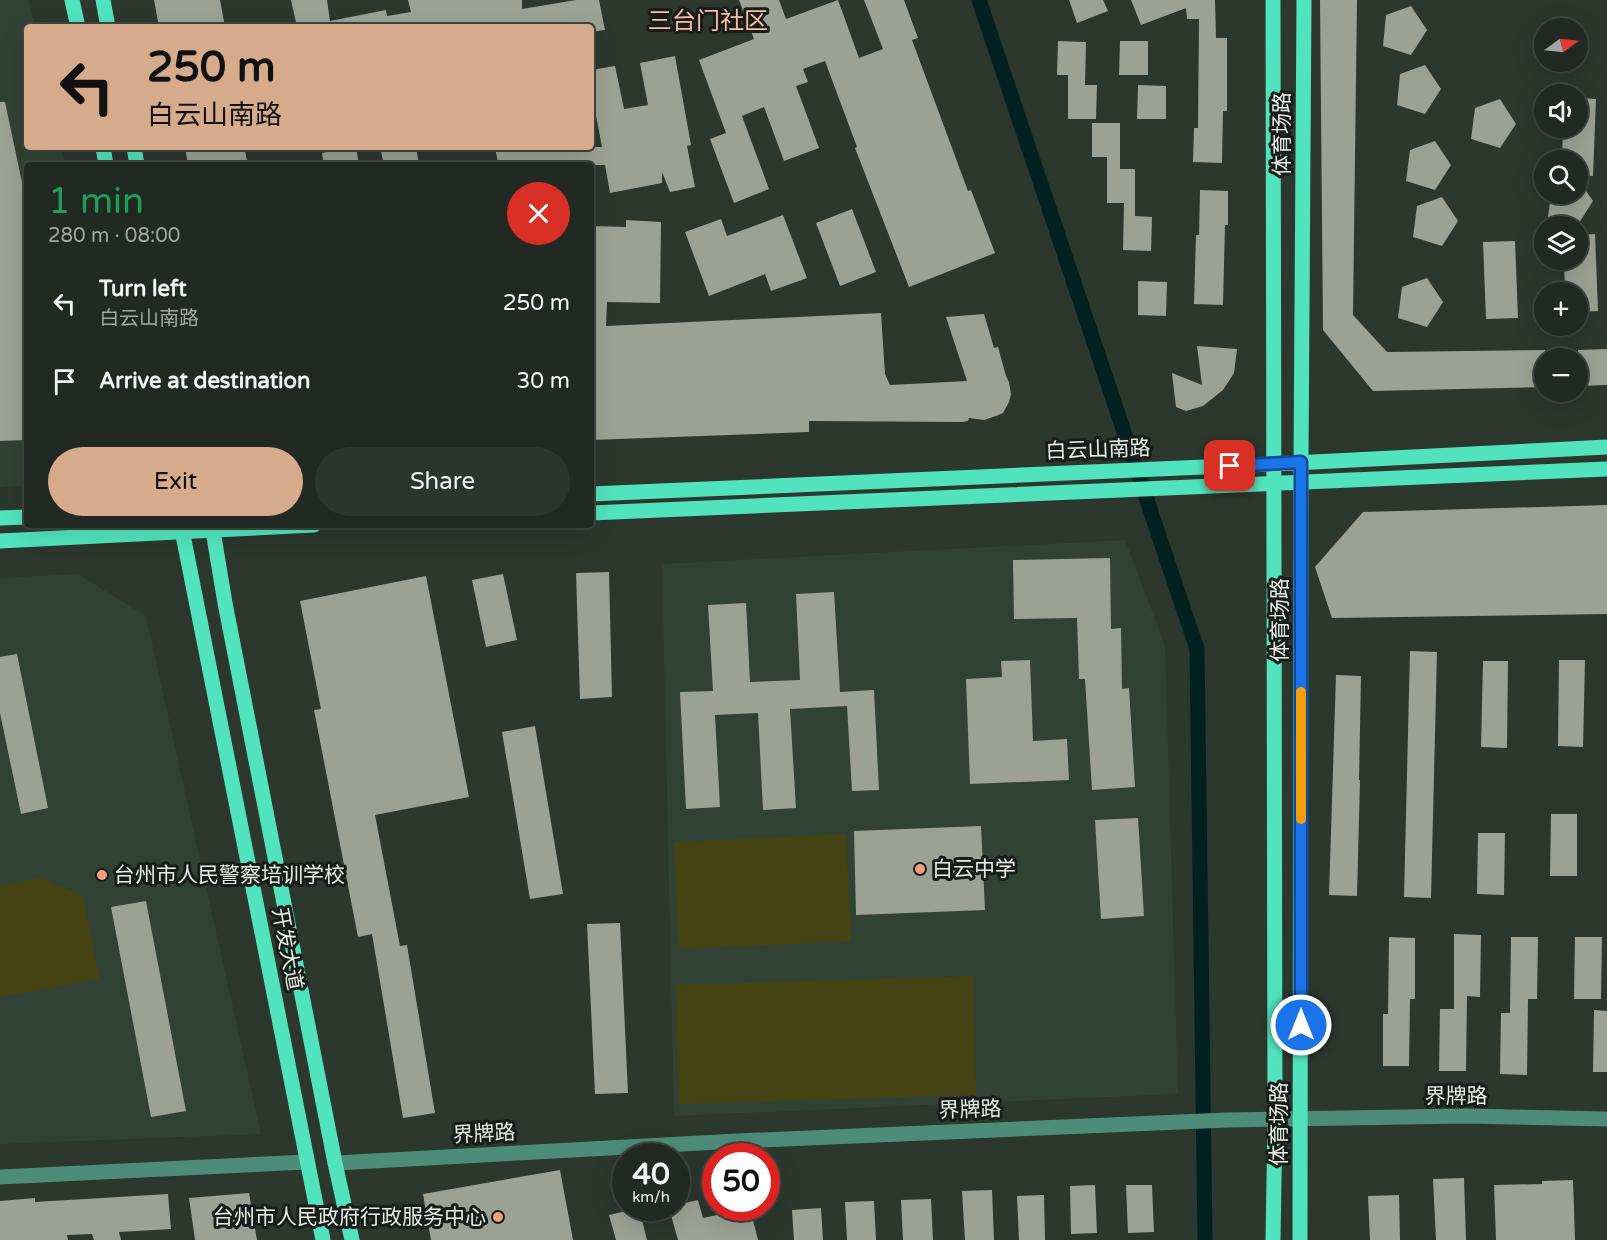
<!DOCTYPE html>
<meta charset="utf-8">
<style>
:root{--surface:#212922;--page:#2d352f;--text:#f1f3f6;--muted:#a2a6a5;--line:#3e4540;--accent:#d6ab8b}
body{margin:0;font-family:"Varela Round","Noto Sans SC",sans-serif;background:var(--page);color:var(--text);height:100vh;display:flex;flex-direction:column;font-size:22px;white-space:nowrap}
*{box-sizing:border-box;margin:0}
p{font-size:20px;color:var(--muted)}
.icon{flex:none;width:33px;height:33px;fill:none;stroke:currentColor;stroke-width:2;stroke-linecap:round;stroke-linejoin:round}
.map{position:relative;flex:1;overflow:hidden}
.panel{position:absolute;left:24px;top:162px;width:570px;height:366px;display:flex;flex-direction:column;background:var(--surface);border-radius:6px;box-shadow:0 6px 24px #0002,0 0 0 2px var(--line)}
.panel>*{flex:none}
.top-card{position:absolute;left:24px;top:24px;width:570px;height:126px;border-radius:6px;box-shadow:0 6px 24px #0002,0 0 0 2px var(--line);background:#d6ab8b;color:#111;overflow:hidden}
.needle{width:39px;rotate:75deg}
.controls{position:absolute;left:1534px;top:18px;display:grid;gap:12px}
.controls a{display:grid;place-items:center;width:54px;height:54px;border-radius:50%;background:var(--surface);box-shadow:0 6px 24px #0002,0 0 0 2px var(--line);font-size:30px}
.speed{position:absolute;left:612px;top:1143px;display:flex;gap:12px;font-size:30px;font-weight:700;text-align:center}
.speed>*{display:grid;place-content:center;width:78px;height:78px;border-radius:50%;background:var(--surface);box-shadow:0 6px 24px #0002,0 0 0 2px var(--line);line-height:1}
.speed small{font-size:15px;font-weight:400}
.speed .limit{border:9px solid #d22;background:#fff;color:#111}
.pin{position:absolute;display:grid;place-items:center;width:51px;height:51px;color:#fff;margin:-26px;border-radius:12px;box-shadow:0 3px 9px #0006}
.me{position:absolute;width:66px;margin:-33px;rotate:0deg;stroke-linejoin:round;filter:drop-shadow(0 0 4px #0008)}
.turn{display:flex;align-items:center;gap:21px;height:126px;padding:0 24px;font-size:27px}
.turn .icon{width:78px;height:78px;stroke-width:2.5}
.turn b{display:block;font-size:42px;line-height:51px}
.round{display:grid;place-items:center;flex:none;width:63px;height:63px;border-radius:32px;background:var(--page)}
.summary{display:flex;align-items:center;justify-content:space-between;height:102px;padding:0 24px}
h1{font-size:36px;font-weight:600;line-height:45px;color:#1e9e55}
.primary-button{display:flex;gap:12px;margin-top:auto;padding:12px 24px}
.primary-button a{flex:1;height:69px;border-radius:36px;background:var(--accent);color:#111;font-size:24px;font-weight:600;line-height:69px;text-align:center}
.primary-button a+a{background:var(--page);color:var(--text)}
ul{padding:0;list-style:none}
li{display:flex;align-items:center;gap:18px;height:78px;padding:0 24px}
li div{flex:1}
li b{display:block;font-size:22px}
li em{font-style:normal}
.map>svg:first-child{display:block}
.built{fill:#314234}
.green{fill:#454314}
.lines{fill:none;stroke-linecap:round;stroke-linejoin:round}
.canal{stroke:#002120;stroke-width:15}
.building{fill:#9ba294}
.minor{stroke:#4d8c79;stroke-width:15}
.major{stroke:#51e3bd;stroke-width:15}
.route-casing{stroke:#114b97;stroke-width:15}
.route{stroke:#1a73e8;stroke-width:10}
.slow{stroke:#f59e0b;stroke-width:10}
.poi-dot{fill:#f39f82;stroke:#181d19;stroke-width:2}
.labels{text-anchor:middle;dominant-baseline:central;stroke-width:6;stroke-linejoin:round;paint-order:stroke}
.street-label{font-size:21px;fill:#e6ede7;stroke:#181d19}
.poi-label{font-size:21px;fill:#e6ede7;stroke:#181d19;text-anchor:start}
.quarter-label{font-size:24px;fill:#fcbda7;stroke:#181d19}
</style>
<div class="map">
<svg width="1607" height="1240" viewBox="0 0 1607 1240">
<rect width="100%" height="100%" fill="#2c372e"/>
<g class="built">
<polygon points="0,0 29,0 35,27 27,27 27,147 61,147 65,165 27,165 27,486 0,487"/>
<polygon points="1125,540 1165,645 1178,1094 674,1116 662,564"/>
<polygon points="78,574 146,616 261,1134 0,1144 0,578"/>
</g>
<g class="green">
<polygon points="846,834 851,941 679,949 674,842"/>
<polygon points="40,878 83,895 99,979 0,997 0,885"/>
<polygon points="973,976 976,1095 679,1104 676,985"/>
</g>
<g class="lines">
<polyline class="canal" points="979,0 1197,649 1205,1240"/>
</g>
<g class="building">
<polygon points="154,0 220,0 225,27 159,27"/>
<polygon points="291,0 327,0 330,21 386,10 387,16 411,12 408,0 522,0 522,9 576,0 599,0 605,30 591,32 591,27 297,27"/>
<polygon points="739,0 779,0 786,19 838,0 859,58 883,49 864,0 904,0 918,38 912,40 968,191 971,190 995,253 909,287 855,148 857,147 825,61 803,69 808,82 796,86 819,148 784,161 764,107 742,116 769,189 734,203 710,139 726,133 699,60 754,39"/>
<polygon points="1069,0 1103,0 1108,11 1077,23"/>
<polygon points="1131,0 1215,0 1216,38 1227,38 1227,111 1223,111 1222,163 1193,162 1194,128 1198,128 1199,19 1187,19 1186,8 1141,25"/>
<polygon points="1320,0 1357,0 1353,315 1387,352 1545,350 1545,387 1373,391 1323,330"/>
<polygon points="1411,6 1427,30 1411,55 1383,46 1386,15"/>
<polygon points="1058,41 1086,42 1085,85 1097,85 1096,119 1068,119 1068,75 1057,75"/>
<polygon points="1120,41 1148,41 1148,75 1119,75"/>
<polygon points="675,56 691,145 687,146 695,187 670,192 662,172 662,183 610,193 605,165 506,165 506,161 498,163 495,147 602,147 594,105 591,105 591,70 615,66 624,109 648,105 640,63"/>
<polygon points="1425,65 1441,89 1425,114 1397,105 1400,74"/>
<polygon points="1138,85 1166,86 1166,119 1137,119"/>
<polygon points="1578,98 1596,99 1593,176 1578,175 1578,160 1562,160 1563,128 1578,128"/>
<polygon points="1500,99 1516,124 1500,148 1471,139 1475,108"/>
<polygon points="0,102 5,102 27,206 27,440 0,441"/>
<polygon points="1092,123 1120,123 1120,169 1135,169 1135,216 1152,217 1151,251 1123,250 1124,203 1107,203 1107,157 1092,157"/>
<polygon points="1435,141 1451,165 1435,190 1406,181 1410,150"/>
<polygon points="185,147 244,147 248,165 188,165"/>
<polygon points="356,147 359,165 324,165 322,153"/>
<polygon points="380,147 416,147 419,165 384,165"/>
<polygon points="1578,179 1593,201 1577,226 1548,217 1551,194 1578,194"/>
<polygon points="1200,190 1228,191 1228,225 1225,225 1223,305 1194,304 1196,235 1199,235"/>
<polygon points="1442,197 1458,221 1442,246 1413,237 1417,206"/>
<polygon points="852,209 876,272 840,286 816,223"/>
<polygon points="783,215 807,278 771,291 765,274 709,296 685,232 721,219 727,236"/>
<polygon points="626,220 661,222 660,303 607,302 606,326 881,313 885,374 890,385 967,381 946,317 984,314 994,348 998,347 1006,376 1009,382 1011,394 1009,402 1003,413 996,416 984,420 969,418 968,421 962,422 809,421 809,432 591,440 591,226 626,227"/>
<polygon points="1595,234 1598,311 1578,312 1578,292 1565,292 1564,260 1578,260 1578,235"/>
<polygon points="1515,241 1518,318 1486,319 1483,242"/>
<polygon points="1427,278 1443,302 1427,327 1398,318 1402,287"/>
<polygon points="1138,281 1167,282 1166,316 1138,315"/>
<polygon points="1197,346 1237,349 1234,373 1223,390 1203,406 1186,411 1176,407 1172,373 1202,385"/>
<polygon points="1607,349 1607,385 1578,386 1578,350"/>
<polygon points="1607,505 1607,614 1332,618 1315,567 1363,512"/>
<polygon points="1110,558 1111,629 1121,628 1122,689 1129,688 1135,787 1092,790 1085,679 1079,679 1077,618 1014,619 1013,560"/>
<polygon points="609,572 612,697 580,699 576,573"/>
<polygon points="503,574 517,640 486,647 472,580"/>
<polygon points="426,576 469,797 375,815 400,946 407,945 435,1113 403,1118 372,934 358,937 314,710 321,709 300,601"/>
<polygon points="834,592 840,692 874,690 879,790 852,791 847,706 790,709 796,808 763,810 758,713 715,715 720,807 686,809 680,692 713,691 708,605 746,603 750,682 800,680 796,594"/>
<polygon points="1410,651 1437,652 1431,898 1404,897"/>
<polygon points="17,654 48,808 21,814 0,713 0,657"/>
<polygon points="1030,660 1033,741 1067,739 1069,780 970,784 966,679 1002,677 1001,661"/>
<polygon points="1559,660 1585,660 1583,747 1558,746"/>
<polygon points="1483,661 1508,661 1507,748 1481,747"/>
<polygon points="1336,675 1361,676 1359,780 1360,780 1357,896 1329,895"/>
<polygon points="535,726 563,894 530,899 502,732"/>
<polygon points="1551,814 1577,814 1577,876 1550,876"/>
<polygon points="1138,818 1144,916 1101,919 1095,820"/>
<polygon points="981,826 985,910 856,915 854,831"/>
<polygon points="1478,833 1505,833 1504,895 1477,894"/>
<polygon points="146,901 186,1111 151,1117 111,907"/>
<polygon points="620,923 628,1093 595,1094 587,924"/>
<polygon points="1454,934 1481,935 1480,997 1467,996 1466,1071 1439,1071 1440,1009 1454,1009"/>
<polygon points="1389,937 1415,938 1415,999 1410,999 1409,1066 1383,1066 1383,1014 1388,1014"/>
<polygon points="1511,937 1538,937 1537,999 1528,999 1527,1075 1500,1074 1501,1013 1510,1013"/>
<polygon points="1575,937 1602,937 1601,999 1574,999"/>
<polygon points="1594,1010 1607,1011 1607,1072 1593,1072"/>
<polygon points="560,1170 573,1240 431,1240 423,1194"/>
<polygon points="1464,1178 1466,1240 1436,1240 1433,1179"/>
<polygon points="1573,1180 1575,1240 1496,1240 1494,1185 1542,1184 1542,1181"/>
<polygon points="1095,1185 1097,1233 1071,1234 1070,1186"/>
<polygon points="1126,1185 1152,1185 1154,1232 1128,1233"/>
<polygon points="992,1190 994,1240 965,1240 962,1191"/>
<polygon points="249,1193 257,1240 195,1240 189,1198"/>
<polygon points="168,1194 171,1229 119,1232 121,1240 94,1240 92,1234 67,1235 68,1240 0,1240 0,1201 35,1198 35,1202"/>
<polygon points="1044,1195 1045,1240 1019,1240 1017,1196"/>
<polygon points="1399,1195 1400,1240 1370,1240 1368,1196"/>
<polygon points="931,1199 933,1240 903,1240 901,1200"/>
<polygon points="698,1200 703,1218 750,1208 758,1240 678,1240 669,1208 676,1208 676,1205"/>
<polygon points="874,1201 876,1240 847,1240 845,1202"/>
<polygon points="639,1208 647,1240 616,1240 609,1215"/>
<polygon points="821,1208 823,1240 794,1240 792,1210"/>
</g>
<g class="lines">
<g class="minor">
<polyline points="335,1163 737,1141 1227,1120 1464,1116 1607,1119"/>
<polyline points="0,1177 307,1162"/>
</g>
<g class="major">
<polyline points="72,0 78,27"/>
<polyline points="103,0 108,27"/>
<polyline points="1273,0 1275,1119 1273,1240"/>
<polyline points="103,147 106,165"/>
<polyline points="134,147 137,165"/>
<polyline points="591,494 1274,464 1607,447"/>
<polyline points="591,513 1607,469"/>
<polyline points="0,518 27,517"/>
<polyline points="181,525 323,1240"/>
<polyline points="212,525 225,603 335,1163 352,1240"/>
<polyline points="0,541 314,525"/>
<polyline points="1300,1240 1301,462 1304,0"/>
</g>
</g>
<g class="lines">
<g class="route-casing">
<polyline id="route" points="1230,466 1301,462 1301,1025"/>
</g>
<use href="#route" class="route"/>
<polyline class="slow" points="1301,819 1301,692"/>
</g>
<g class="poi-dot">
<circle cx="920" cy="869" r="6"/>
<circle cx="102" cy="875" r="6"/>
<circle cx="498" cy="1217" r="6"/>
</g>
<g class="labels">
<g class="street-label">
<text transform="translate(1282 134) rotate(-90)">体育场路</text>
<text transform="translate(1098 450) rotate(-2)">白云山南路</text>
<text transform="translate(1280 620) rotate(-90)">体育场路</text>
<text transform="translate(287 949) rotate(79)">开发大道</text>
<text x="1456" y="1096">界牌路</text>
<text transform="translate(970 1110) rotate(-2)">界牌路</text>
<text transform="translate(1279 1124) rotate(-90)">体育场路</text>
<text transform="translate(484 1134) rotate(-3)">界牌路</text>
</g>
<g class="poi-label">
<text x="932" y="869">白云中学</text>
<text x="114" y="875">台州市人民警察培训学校</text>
<text x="486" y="1217" text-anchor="end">台州市人民政府行政服务中心</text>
</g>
<g class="quarter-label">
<text x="708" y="21">三台门社区</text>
</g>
</g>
</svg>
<div class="controls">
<a><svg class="needle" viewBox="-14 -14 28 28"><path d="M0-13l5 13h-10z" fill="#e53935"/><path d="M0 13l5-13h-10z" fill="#a2a6a5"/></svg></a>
<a><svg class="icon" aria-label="sound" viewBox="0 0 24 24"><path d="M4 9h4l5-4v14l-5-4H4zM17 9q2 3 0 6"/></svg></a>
<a><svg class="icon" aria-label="search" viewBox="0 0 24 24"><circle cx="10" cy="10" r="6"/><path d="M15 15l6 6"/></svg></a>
<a><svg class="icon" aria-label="layers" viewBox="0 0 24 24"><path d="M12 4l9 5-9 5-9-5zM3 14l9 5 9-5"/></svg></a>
<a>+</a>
<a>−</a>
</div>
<div class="speed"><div>40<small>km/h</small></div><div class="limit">50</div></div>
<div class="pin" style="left:1230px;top:466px;background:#d93025"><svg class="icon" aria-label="arrive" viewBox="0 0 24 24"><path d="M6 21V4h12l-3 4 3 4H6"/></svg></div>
<svg class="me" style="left:1301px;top:1025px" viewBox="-20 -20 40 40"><circle r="17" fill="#1a73e8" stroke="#fff" stroke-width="3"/><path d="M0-11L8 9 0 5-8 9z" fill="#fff"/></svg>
<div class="top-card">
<div class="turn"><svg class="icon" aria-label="left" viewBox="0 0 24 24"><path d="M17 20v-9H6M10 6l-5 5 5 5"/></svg><div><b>250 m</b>白云山南路</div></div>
</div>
<section class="panel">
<div class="summary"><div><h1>1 min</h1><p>280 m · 08:00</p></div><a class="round" style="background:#d93025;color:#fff"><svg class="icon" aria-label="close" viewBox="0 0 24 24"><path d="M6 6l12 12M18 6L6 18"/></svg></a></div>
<ul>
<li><svg class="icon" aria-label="left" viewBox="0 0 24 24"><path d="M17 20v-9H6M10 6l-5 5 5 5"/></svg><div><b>Turn left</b><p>白云山南路</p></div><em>250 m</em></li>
<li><svg class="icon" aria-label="arrive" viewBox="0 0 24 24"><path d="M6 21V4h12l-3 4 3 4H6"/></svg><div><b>Arrive at destination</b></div><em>30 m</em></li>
</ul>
<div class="primary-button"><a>Exit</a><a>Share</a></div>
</section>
</div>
